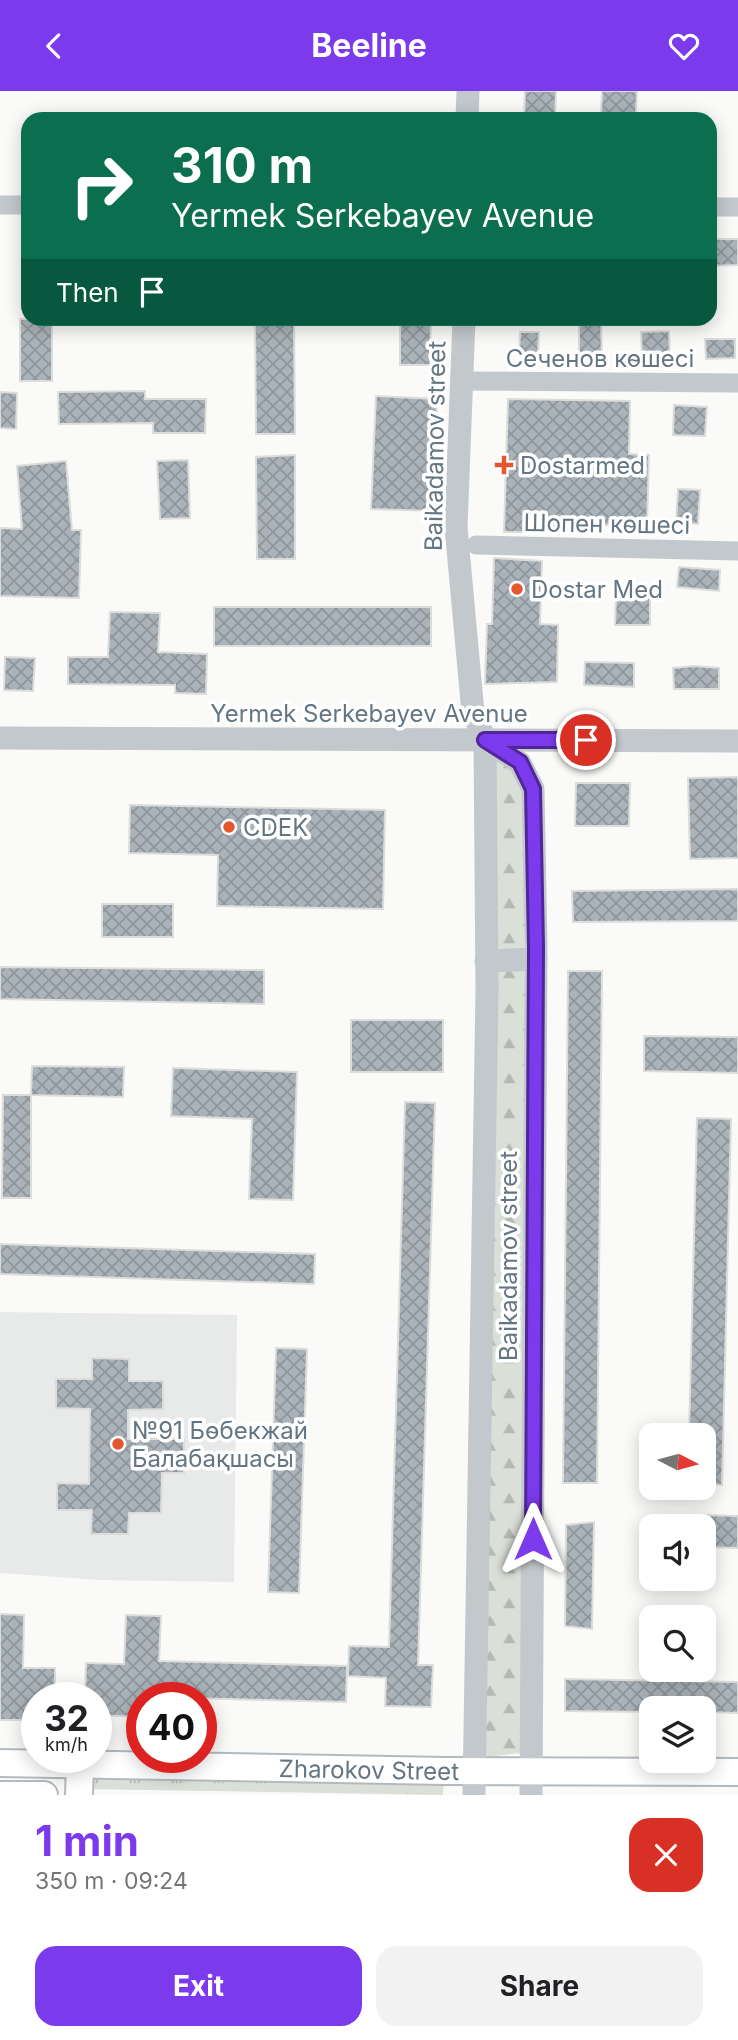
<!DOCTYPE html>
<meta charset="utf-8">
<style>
:root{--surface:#fff;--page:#f2f2f2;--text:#202124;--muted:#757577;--accent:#7c3aed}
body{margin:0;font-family:Inter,sans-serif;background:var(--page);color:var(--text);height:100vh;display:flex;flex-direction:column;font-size:26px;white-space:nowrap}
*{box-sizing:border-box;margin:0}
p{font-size:23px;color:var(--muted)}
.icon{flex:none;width:38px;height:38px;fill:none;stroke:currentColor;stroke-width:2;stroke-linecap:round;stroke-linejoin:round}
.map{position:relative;height:1704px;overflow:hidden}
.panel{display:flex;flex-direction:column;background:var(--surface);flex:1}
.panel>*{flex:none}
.guide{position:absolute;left:21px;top:21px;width:696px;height:214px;border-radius:21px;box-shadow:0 4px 18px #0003;background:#0b6e4f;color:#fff;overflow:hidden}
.needle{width:46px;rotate:96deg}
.buttons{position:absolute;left:639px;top:1332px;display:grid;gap:14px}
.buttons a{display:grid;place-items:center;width:77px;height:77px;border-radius:14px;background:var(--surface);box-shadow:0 4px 18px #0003;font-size:35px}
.speed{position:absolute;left:21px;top:1591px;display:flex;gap:14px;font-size:35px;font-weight:700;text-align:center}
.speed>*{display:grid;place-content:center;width:91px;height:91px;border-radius:50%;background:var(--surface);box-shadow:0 4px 18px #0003;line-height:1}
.speed small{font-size:18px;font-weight:400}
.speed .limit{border:10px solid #d22;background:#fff;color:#111}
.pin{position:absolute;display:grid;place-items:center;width:60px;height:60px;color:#fff;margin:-30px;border:4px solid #fff;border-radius:50%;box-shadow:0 2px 7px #0007}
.me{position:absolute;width:77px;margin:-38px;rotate:0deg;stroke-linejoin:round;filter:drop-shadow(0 0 5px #0008)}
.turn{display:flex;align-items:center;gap:24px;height:147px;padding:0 35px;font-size:32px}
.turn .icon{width:91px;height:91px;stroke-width:2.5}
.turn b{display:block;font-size:49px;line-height:60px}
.then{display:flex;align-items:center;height:66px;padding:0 35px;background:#0003;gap:14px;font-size:26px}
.round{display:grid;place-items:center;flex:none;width:74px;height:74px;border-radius:21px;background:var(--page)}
.head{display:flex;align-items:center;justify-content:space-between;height:119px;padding:0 35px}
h1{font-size:42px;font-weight:700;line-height:52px;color:var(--accent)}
.action{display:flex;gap:14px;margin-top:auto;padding:14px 35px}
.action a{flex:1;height:80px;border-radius:21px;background:var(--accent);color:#fff;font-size:28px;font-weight:700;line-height:80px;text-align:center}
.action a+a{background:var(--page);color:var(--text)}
header{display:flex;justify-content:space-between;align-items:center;height:91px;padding:0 35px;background:var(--accent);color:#fff;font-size:32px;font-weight:700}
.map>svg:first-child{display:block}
.built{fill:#e8e9e9}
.grass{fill:url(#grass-tufts)}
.forest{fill:url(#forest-firs)}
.building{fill:url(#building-cross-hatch);stroke:#dcdcda;stroke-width:2}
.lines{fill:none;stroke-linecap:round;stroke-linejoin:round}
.secondary-casing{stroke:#b3babf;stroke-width:30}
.minor{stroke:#c3c8cc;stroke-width:19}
.tertiary{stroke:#c3c8cc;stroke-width:23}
.secondary{stroke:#fff;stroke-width:26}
.route-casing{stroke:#51269a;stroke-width:18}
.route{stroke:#7c3aed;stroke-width:12}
.poi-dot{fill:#e4572e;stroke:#fff;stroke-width:2.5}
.labels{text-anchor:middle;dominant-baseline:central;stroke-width:7;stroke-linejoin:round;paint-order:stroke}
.street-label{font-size:24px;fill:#657683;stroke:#fff}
.poi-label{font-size:24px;fill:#657683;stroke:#fff;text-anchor:start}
</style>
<header><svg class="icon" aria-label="back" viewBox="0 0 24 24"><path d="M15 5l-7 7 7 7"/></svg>Beeline<svg class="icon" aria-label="heart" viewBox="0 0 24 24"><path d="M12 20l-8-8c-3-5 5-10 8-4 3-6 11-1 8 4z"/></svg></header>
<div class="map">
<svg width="738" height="1704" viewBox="0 0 738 1704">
<defs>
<pattern id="grass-tufts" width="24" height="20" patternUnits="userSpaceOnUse" patternTransform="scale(1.75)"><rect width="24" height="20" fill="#dadfd7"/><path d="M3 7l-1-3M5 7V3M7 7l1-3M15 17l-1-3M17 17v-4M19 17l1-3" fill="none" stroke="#b4b9b4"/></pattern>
<pattern id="forest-firs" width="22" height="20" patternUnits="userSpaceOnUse" patternTransform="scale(1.75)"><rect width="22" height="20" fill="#dadfd7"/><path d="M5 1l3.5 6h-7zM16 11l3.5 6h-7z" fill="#b4b9b4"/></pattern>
<pattern id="building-cross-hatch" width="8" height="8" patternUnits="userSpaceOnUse" patternTransform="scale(1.75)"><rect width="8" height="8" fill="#aab3b9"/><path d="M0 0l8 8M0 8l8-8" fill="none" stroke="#8e969c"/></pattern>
</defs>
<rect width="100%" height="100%" fill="#fafaf8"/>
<polygon class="built" points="0,1221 237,1224 234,1491 99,1489 0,1482"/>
<polygon class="grass" points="86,1680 444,1687 443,1704 85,1698"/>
<polygon class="forest" points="490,657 525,686 521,1662 477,1667"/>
<g class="building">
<polygon points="525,0 556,0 555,28 524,28"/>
<polygon points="602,0 637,0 636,23 601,22"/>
<polygon points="710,148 738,148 738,174 710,175"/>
<rect x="20" y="228" width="32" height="62"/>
<polygon points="255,228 294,228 295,343 256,343"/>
<polygon points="400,228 431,228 430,274 400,274"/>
<polygon points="579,228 601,228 602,266 579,266"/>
<polygon points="669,240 670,267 642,267 641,241"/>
<polygon points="520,241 539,241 538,267 519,266"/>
<polygon points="705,248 735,248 735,267 706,268"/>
<polygon points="145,300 145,308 206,308 205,342 153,342 153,332 59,333 58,301"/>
<polygon points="0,301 17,302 16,338 0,337"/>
<polygon points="376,305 437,308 433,420 371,418"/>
<polygon points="508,308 630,310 629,363 649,364 647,435 604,434 604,443 504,441"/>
<polygon points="674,314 707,316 705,345 673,344"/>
<polygon points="295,364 295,468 257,468 256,366"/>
<polygon points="188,369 190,427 160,428 157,370"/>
<polygon points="66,370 72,439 81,439 79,507 0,505 0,437 22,438 17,375"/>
<polygon points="678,398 700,399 698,433 676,431"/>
<polygon points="494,467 542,470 540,533 558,534 557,591 485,593 487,533 492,533"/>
<polygon points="679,476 720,479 719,500 677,496"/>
<polygon points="616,503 650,504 650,534 615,534"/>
<rect x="214" y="516" width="217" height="39"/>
<polygon points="110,521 160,522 158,561 207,563 206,603 175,602 175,594 68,593 68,566 108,566"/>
<polygon points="5,566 35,567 33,600 4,599"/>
<polygon points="585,571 634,572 634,596 584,594"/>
<polygon points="694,575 719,577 719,598 674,598 673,577"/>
<polygon points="738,686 738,767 690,768 688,687"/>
<polygon points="576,692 630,692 629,735 575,735"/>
<polygon points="130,714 385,719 383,818 217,815 218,764 129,762"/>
<polygon points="738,798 738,830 573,831 572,800"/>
<rect x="102" y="813" width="71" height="33"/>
<polygon points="0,876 264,879 264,913 0,908"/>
<polygon points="568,880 602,880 597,1392 563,1392"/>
<rect x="351" y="929" width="92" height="52"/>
<polygon points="644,945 738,946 738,982 644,980"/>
<polygon points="32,975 124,976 123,1006 31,1004"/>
<polygon points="173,977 297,981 293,1109 249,1108 252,1028 171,1025"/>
<polygon points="3,1004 31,1004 31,1107 2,1107"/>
<polygon points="405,1011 435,1012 418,1574 433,1574 431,1616 385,1615 386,1587 348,1585 349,1555 389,1556"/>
<polygon points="697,1027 731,1028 722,1394 704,1393 704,1344 689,1344"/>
<polygon points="0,1153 315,1163 314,1193 0,1183"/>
<polygon points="276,1257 307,1258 299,1502 268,1501"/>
<polygon points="92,1267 129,1268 129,1290 163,1290 163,1318 128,1319 128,1348 184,1348 184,1382 162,1382 161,1422 129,1422 128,1443 91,1443 92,1419 57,1419 57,1392 89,1393 90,1318 56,1317 56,1288 92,1288"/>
<polygon points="704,1424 738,1425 738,1457 704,1456"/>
<polygon points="594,1431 592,1538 565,1535 566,1434"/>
<polygon points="0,1523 24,1524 23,1577 55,1577 55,1606 37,1606 37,1629 0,1629"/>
<polygon points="126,1524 161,1525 159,1570 347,1575 346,1611 150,1606 142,1606 142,1626 96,1624 96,1606 85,1606 86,1572 124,1573"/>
<polygon points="565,1588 738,1591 738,1622 704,1621 704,1617 651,1617 651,1621 565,1620"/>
</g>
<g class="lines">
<g class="secondary-casing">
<g id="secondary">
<path id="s1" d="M0,1672l445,8 293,1"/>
<polyline points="0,1704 44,1704"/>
<polyline points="79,1704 80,1674"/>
</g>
</g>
<g class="minor">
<polyline points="0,114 28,114"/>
<polyline points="710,116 738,116"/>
<polyline points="462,290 738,292"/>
<polyline points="476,454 738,460"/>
</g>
<g class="tertiary">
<polyline points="467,28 468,0"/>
<polyline points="464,228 456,436 473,622 485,648 487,899 474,1704"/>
<polyline points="0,647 738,650"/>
<polyline points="485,648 520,672 533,698 536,856 531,1704"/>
<polyline points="486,870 536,868"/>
</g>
<use href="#secondary" class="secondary"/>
</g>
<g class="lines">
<g class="route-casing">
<polyline id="route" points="533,1448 536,856 533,698 520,671 485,649 586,649"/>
</g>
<use href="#route" class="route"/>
</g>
<g class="poi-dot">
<path d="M500.5 363.5h7v7h7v7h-7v7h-7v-7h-7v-7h7z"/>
<circle cx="517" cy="498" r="7"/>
<circle cx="229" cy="736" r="7"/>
<circle cx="118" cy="1353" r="7"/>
</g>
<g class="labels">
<g class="street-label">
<text x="600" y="267">Сеченов көшесі</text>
<text transform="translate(435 355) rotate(-89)">Baikadamov street</text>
<text transform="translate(607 433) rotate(1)">Шопен көшесі</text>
<text x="369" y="622">Yermek Serkebayev Avenue</text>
<text transform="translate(508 1165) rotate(-90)">Baikadamov street</text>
<text stroke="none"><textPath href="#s1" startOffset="369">Zharokov Street</textPath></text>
</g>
<g class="poi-label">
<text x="520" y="374">Dostarmed</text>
<text x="531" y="498">Dostar Med</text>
<text x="243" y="736">CDEK</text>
<text x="132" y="1339">№91 Бөбекжай<tspan x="132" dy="28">Балабақшасы</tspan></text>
</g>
</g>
</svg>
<div class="buttons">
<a><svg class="needle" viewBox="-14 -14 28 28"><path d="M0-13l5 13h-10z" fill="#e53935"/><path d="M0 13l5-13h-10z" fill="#757577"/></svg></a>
<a><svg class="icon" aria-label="sound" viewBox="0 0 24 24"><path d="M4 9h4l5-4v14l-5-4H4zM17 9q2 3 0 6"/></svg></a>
<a><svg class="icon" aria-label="search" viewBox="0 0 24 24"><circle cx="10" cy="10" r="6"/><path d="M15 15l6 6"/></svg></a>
<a><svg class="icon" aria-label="layers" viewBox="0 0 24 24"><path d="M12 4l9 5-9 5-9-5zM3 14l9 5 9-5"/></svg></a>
</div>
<div class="speed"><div>32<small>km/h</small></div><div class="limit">40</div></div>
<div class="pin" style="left:586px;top:649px;background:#d93025"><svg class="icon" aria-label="arrive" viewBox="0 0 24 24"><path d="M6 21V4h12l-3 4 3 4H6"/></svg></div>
<svg class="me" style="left:533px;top:1448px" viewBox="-20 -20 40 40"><path d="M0-17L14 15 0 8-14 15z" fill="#7c3aed" stroke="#fff" stroke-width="4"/></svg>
<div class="guide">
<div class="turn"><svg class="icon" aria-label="right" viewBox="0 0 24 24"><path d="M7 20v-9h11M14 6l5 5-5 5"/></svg><div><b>310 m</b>Yermek Serkebayev Avenue</div></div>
<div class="then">Then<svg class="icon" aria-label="arrive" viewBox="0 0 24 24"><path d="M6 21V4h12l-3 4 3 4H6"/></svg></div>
</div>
</div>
<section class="panel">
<div class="head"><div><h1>1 min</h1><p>350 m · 09:24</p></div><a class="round" style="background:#d93025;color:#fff"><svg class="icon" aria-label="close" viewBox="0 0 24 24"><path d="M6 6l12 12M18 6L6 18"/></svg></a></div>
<div class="action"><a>Exit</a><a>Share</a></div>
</section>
